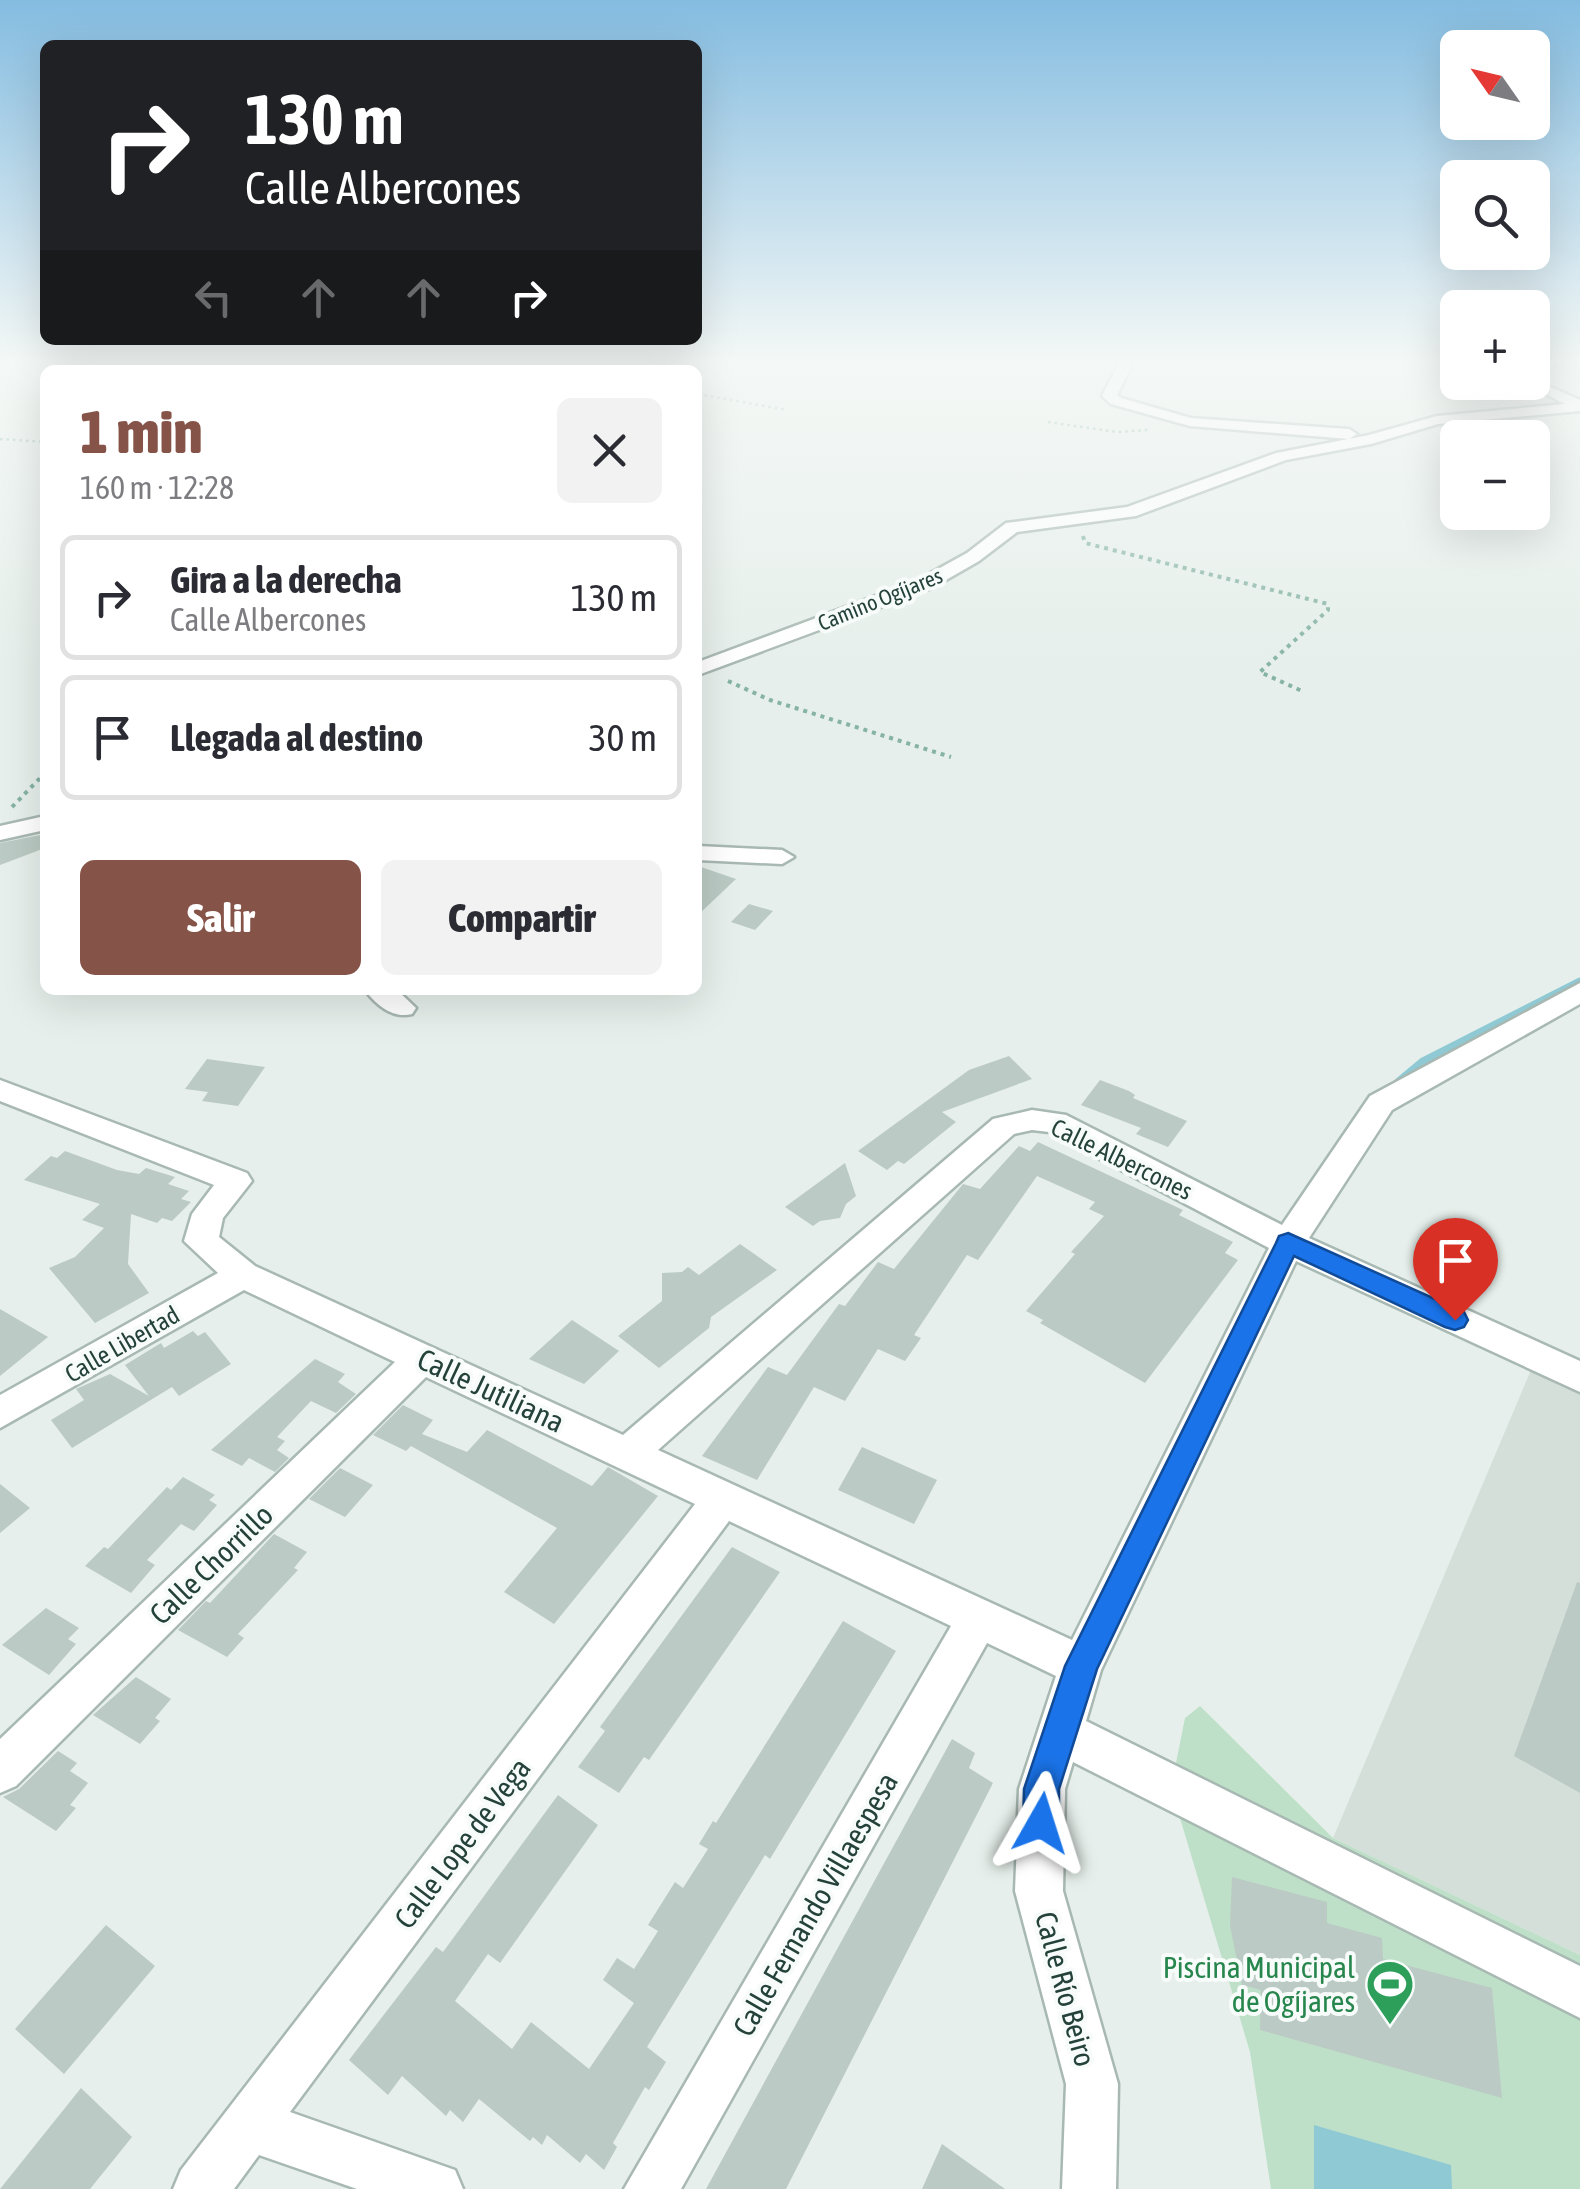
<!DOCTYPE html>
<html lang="es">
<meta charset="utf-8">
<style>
:root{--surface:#fff;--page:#f2f2f3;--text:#2b2b33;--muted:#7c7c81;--line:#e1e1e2;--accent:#855347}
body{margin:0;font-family:"Asap Condensed",sans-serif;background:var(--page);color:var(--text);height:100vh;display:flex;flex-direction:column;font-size:38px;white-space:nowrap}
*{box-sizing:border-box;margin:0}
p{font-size:32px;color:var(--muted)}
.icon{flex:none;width:55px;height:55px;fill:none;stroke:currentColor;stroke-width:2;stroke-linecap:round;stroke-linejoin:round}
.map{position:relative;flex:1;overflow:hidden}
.sheet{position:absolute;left:40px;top:365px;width:662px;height:630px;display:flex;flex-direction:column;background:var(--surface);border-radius:15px;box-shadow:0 10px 40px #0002}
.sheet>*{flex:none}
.top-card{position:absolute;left:40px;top:40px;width:662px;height:305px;border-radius:15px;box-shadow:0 10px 40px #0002;background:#202124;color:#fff;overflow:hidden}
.needle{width:65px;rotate:304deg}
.buttons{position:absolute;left:1440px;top:30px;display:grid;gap:20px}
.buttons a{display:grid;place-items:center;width:110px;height:110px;border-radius:15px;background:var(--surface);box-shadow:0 10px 40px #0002;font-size:50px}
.pin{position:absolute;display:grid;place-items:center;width:85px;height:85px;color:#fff;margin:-102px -42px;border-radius:50% 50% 50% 0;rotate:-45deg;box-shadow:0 0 10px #0007}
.pin .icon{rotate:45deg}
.me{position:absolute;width:110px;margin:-55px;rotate:6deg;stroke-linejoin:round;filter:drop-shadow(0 0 8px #0008)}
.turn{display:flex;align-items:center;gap:35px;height:210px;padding:0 40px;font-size:45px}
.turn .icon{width:130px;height:130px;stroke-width:2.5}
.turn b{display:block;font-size:70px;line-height:85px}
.lanes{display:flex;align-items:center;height:95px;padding:0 40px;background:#0003;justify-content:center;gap:50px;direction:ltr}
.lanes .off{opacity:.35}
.round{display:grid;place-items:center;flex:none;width:105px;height:105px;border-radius:15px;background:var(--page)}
.head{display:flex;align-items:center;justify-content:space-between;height:170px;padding:0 40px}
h1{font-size:60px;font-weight:800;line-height:75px;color:var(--accent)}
.button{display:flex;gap:20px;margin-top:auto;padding:20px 40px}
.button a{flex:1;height:115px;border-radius:15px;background:var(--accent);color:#fff;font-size:40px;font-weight:800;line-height:115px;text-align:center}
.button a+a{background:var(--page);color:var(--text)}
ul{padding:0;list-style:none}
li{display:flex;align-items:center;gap:30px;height:125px;margin:0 20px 15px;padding:0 20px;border:5px solid var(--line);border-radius:15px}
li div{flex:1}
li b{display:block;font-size:38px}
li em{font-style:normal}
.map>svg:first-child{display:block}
.built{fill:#d4dfda}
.green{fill:#bfe0c8}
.water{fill:#8ec9d4}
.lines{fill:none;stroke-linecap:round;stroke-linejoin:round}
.stream{stroke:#8ec9d4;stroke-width:9}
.building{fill:#bbcac4}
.minor-casing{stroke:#a8b8b2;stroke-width:5}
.path-far1{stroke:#86b3a5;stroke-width:2.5;stroke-dasharray:2.5 4;stroke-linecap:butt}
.path{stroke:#86b3a5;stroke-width:4;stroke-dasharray:4 5;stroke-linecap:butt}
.minor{fill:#fff;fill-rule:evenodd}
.route{fill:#1a73e8;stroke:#114b97;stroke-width:2.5}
.labels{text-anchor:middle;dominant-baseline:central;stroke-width:8;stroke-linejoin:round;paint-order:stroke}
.far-street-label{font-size:22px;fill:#24423a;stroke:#f7fbf9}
.street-label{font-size:25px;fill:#24423a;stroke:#f7fbf9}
.near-street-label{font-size:30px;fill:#24423a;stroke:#f7fbf9}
.near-leisure-label{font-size:30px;fill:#27864d;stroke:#f7fbf9;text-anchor:end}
</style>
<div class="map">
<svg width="1580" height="2189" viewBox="0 0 1580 2189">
<rect width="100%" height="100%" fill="#e6efeb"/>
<polygon class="built" points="1531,1370 1580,1393 1580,1955 1333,1838"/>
<polygon class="green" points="1200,1706 1333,1838 1580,1955 1580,2189 1271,2189 1250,2052 1171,1788 1185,1718"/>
<polygon class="water" points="1314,2125 1451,2165 1452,2189 1314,2189"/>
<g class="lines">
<polyline class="stream" points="1399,1082 1423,1062 1580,982"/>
</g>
<g class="building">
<polygon points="45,834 45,848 0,865 0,843"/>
<polygon points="698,866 736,879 698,915"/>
<polygon points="749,904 773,911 755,930 731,922"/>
<polygon points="1009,1056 1032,1079 942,1112 956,1122 904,1164 898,1161 887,1170 858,1151 969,1070"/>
<polygon points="207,1059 265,1067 238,1106 202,1101 208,1092 185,1089"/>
<polygon points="1100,1080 1129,1091 1135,1095 1133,1098 1187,1121 1168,1147 1136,1134 1141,1128 1081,1105"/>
<polygon points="1038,1142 1183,1210 1179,1215 1233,1242 1225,1253 1238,1260 1145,1383 1040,1323 1043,1320 1026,1311 1075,1254 1071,1252 1104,1216 1089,1209 1095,1202 1037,1176 978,1260 967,1255 914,1335 921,1338 905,1361 878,1349 845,1401 814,1387 757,1480 702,1456 768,1367 787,1375 839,1304 845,1306 878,1262 894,1269 963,1184 980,1189 1019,1146 1030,1151"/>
<polygon points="65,1151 117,1170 139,1174 146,1168 175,1177 168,1184 189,1191 181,1199 191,1202 172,1221 162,1218 157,1223 131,1214 128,1264 149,1293 95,1323 49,1268 75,1257 104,1228 82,1220 100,1204 24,1180 51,1156 57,1158"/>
<polygon points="845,1163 856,1196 846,1204 840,1218 820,1221 813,1226 785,1207"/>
<polygon points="740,1244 777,1270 711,1317 709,1328 659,1368 618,1336 662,1301 662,1273 682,1272 688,1267 699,1275"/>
<polygon points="0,1309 48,1337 0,1376"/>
<polygon points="572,1320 619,1351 584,1384 529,1359"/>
<polygon points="193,1331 198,1336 205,1332 231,1364 179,1396 172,1387 72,1448 51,1420 84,1400 76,1389 110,1374 149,1396 125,1365 161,1343 164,1348"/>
<polygon points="315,1359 345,1374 338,1382 356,1394 336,1413 311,1401 277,1437 285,1441 277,1450 289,1458 275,1472 249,1458 242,1466 211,1450"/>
<polygon points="403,1405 433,1420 422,1434 467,1452 487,1430 592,1486 608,1467 658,1496 554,1624 504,1592 557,1528 411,1446 406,1451 373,1435"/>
<polygon points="862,1447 937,1480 914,1524 838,1490"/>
<polygon points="340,1468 373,1485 345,1517 309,1499"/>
<polygon points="183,1477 215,1495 209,1500 217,1505 194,1531 181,1524 147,1560 155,1565 131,1593 85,1566 104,1547 108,1549 167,1487 171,1490"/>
<polygon points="0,1484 30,1508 0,1533"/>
<polygon points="274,1534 307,1552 294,1568 298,1570 238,1634 244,1638 227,1657 178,1630 206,1601 210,1603"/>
<polygon points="732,1547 780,1572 649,1760 644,1757 619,1793 578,1767 605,1731 600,1727"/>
<polygon points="1577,1582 1580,1583 1580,1793 1514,1756"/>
<polygon points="46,1608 79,1628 68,1639 76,1644 49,1675 2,1645"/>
<polygon points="843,1621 896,1651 770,1859 765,1855 647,2047 666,2062 649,2090 645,2087 613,2143 617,2147 604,2170 586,2154 580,2163 547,2135 542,2145 533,2137 530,2141 479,2099 463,2122 450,2110 446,2116 402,2076 388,2095 349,2060 436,1947 443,1952 558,1795 598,1825 500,1963 488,1954 455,2001 512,2049 531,2022 589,2069 634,2003 603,1980 617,1958 634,1969 658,1931 648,1925 675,1882 683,1888 708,1849 699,1844 713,1821 716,1823"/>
<polygon points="136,1677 171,1699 155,1718 160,1721 140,1744 93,1715"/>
<polygon points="952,1739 975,1753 969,1768 993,1783 786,2189 706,2189"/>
<polygon points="58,1751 77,1763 70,1771 88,1783 70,1805 76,1808 56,1831 3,1797 19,1789"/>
<polygon points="1232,1877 1327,1902 1327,1923 1382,1938 1383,1959 1492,1988 1502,2098 1260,2030 1261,1990 1242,1985 1230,1926"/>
<polygon points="106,1925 155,1966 64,2074 15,2029"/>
<polygon points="81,2088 132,2137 90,2189 0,2189"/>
<polygon points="942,2144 1005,2189 922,2189"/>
</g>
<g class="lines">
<g class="minor-casing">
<g id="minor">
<polygon points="1120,361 1134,361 1117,395 1121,398 1191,418 1349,429 1357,434 1349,439 1190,426 1111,404 1102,396"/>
<polygon points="1532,379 1580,400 1580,411 1438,424 1371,444 1286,460 1136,516 1017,532 979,561 932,588 698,675 698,662 918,580 967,553 1006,523 1127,507 1276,453 1369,435 1437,416 1565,404 1522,382 1532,382"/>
<polygon points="45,816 45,830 0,840 0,826"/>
<polygon points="698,846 782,850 794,857 782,864 698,860"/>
<path d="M1580,983v21l-188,106 -83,128 271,123v31l-284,-131 -195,409 -15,51 494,245v52l-507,-256 -8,27 -2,102 55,193 -2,105h-54l4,-105 -51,-193 4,-102 37,-113 -69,-33 -306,546h-57l327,-563 -222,-105 -439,591 165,58 8,19h-106l-98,-34 -25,34h-61l8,-19 514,-666 -269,-127 -410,409 -16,7v-54l395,-377 -151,-72 -244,138v-33l218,-122 -34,-32 8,-27 22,-29 -214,-84v-21l247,93 5,8 -29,37 -4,19 36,29 368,169 370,-316 39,-9 34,5 216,110 88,-129zM1032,1130l17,2 220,116 -197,392 -414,-190 356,-316z"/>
<path d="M365,990h32l19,18 -4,6c-19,5 -36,-9 -47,-24z"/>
</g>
</g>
<g class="path-far1">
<polyline points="1548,369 1573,361"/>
<polyline points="387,370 394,361"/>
<polyline points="698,394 787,410"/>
<polyline points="1048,422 1117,432 1148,430"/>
<polyline points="0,439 45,442"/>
</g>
<g class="path">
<polyline points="1083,536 1085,543 1328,604 1328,610 1260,672 1302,691"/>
<polyline points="728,681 770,700 951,757"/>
<polyline points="12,807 45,773"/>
</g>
<use href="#minor" class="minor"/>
</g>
<linearGradient id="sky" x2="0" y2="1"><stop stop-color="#84bce0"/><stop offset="0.54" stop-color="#f4f8f6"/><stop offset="1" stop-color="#f4f8f6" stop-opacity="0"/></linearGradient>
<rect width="1580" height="668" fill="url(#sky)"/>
<polygon class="route" points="1288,1233 1464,1312 1468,1320 1464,1327 1455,1330 1445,1327 1294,1256 1097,1669 1059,1789 1059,1823 1053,1835 1041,1841 1029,1835 1023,1823 1024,1789 1065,1666 1276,1243 1279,1236"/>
<defs>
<g id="stadium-pin" transform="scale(2.5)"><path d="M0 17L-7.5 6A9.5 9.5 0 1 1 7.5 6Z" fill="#2e9e5b" stroke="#f7fbf9"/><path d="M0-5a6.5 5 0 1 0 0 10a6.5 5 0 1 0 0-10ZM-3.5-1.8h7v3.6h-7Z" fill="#fff"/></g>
</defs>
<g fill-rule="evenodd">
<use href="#stadium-pin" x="1390" y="1984"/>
</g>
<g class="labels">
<g class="far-street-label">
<text transform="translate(880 599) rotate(-22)">Camino Ogíjares</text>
</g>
<g class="street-label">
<text transform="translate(1122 1159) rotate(26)">Calle Albercones</text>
<text transform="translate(122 1344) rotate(-30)">Calle Libertad</text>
</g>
<g class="near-street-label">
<text transform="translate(491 1390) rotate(25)">Calle Jutiliana</text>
<text transform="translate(211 1564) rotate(-44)">Calle Chorrillo</text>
<text transform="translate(462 1843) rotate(-53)">Calle Lope de Vega</text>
<text transform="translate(815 1904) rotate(-60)">Calle Fernando Villaespesa</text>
<text transform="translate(1066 1989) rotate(75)">Calle Río Beiro</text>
</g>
<g class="near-leisure-label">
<text x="1355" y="1967">Piscina Municipal<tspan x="1355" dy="34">de Ogíjares</tspan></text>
</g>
</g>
</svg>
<div class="buttons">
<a><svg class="needle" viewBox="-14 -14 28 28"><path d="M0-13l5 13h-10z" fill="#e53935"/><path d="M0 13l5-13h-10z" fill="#7c7c81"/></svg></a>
<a><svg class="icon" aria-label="search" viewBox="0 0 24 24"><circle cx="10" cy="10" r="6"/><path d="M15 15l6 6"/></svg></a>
<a>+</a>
<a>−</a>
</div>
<div class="pin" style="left:1455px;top:1320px;background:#d93025"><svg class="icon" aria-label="arrive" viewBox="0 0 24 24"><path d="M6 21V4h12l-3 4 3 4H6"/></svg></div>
<svg class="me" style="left:1041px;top:1823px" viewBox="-20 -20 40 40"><path d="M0-17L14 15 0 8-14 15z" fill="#1a73e8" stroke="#fff" stroke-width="4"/></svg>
<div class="top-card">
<div class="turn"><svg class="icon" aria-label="right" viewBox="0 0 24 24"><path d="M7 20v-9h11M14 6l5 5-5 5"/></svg><div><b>130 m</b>Calle Albercones</div></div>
<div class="lanes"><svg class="icon off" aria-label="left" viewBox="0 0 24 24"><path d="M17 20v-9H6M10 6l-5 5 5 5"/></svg><svg class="icon off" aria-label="ahead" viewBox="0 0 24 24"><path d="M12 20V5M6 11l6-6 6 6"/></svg><svg class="icon off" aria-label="ahead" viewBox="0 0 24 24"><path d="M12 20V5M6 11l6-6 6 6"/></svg><svg class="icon" aria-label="right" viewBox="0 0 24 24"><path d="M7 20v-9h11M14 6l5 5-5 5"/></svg></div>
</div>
<section class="sheet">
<div class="head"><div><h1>1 min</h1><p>160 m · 12:28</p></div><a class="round"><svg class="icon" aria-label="close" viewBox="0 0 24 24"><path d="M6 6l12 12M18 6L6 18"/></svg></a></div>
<ul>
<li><svg class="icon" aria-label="right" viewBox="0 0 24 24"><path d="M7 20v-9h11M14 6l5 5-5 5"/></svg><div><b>Gira a la derecha</b><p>Calle Albercones</p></div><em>130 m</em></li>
<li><svg class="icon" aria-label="arrive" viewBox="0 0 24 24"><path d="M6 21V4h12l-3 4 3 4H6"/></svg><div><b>Llegada al destino</b></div><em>30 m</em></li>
</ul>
<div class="button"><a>Salir</a><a>Compartir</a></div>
</section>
</div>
